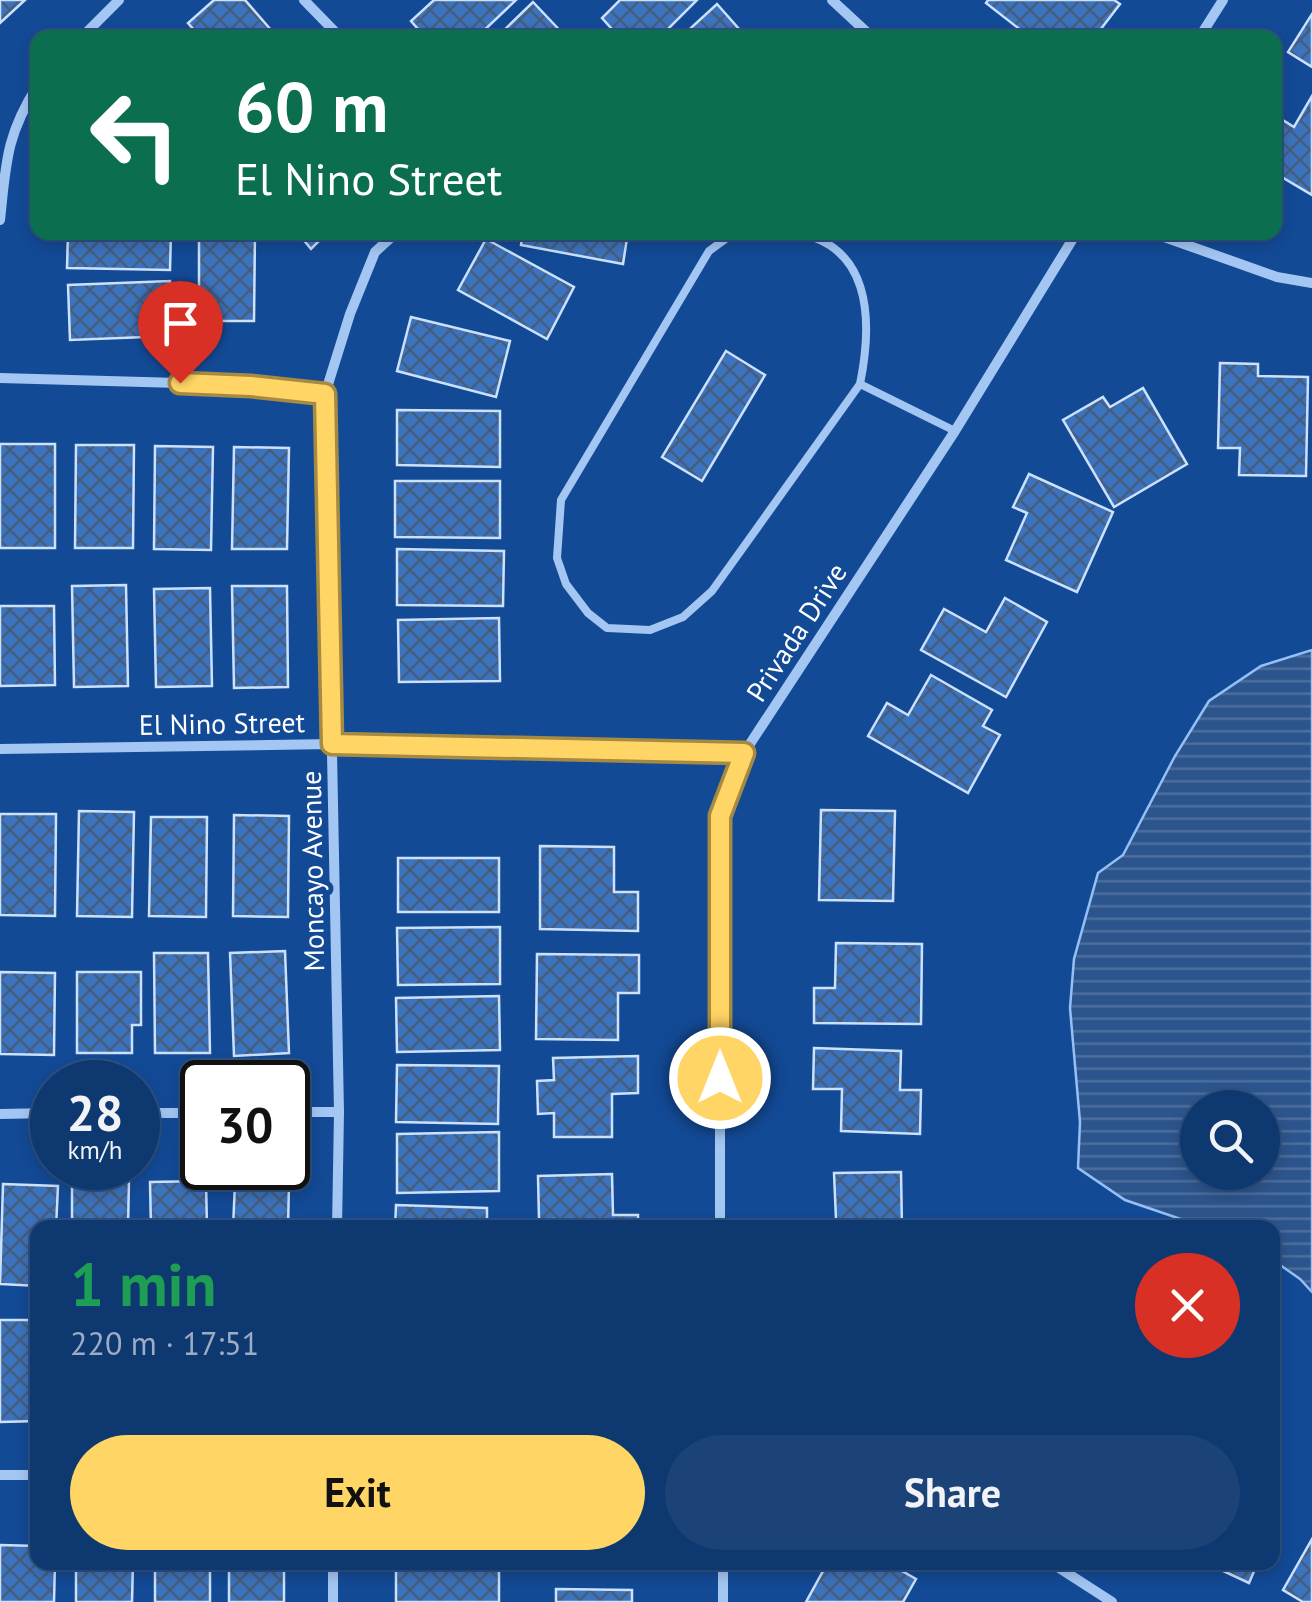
<!DOCTYPE html>
<meta charset="utf-8">
<style>
:root{--surface:#0e3870;--page:#1c4378;--text:#f1f3f6;--muted:#9bacc3;--line:#2e5283;--accent:#ffd565}
body{margin:0;font-family:"PT Sans",sans-serif;background:var(--page);color:var(--text);height:100vh;display:flex;flex-direction:column;font-size:38px;white-space:nowrap}
*{box-sizing:border-box;margin:0}
p{font-size:32px;color:var(--muted)}
.icon{flex:none;width:55px;height:55px;fill:none;stroke:currentColor;stroke-width:2;stroke-linecap:round;stroke-linejoin:round}
.map{position:relative;flex:1;overflow:hidden}
.panel{position:absolute;left:30px;top:1220px;width:1250px;height:350px;display:flex;flex-direction:column;background:var(--surface);border-radius:20px;box-shadow:0 5px 15px #0003,0 0 0 2px var(--line)}
.panel>*{flex:none}
.hud{position:absolute;left:30px;top:30px;width:1252px;height:210px;border-radius:20px;box-shadow:0 5px 15px #0003,0 0 0 2px var(--line);background:#0b6e4f;color:#fff;overflow:hidden}
.controls{position:absolute;left:1180px;top:1090px;display:grid;gap:20px}
.controls a{display:grid;place-items:center;width:100px;height:100px;border-radius:50%;background:var(--surface);box-shadow:0 5px 15px #0003,0 0 0 2px var(--line);font-size:50px}
.speed{position:absolute;left:30px;top:1060px;display:flex;gap:20px;font-size:50px;font-weight:700;text-align:center}
.speed>*{display:grid;place-content:center;width:130px;height:130px;border-radius:50%;background:var(--surface);box-shadow:0 5px 15px #0003,0 0 0 2px var(--line);line-height:1}
.speed small{font-size:25px;font-weight:400}
.speed .limit{border:5px solid #111;border-radius:15px;background:#fff;color:#111}
.pin{position:absolute;display:grid;place-items:center;width:85px;height:85px;color:#fff;margin:-102px -42px;border-radius:50% 50% 50% 0;rotate:-45deg;box-shadow:0 0 10px #0007}
.pin .icon{rotate:45deg}
.me{position:absolute;width:110px;margin:-55px;rotate:0deg;stroke-linejoin:round;filter:drop-shadow(0 0 8px #0008)}
.turn{display:flex;align-items:center;gap:35px;height:210px;padding:0 40px;font-size:45px}
.turn .icon{width:130px;height:130px;stroke-width:2.5}
.turn b{display:block;font-size:70px;line-height:85px}
.round{display:grid;place-items:center;flex:none;width:105px;height:105px;border-radius:52px;background:var(--page)}
.headline{display:flex;align-items:center;justify-content:space-between;height:170px;padding:0 40px}
h1{font-size:60px;font-weight:600;line-height:75px;color:#1e9e55}
.action{display:flex;gap:20px;margin-top:auto;padding:20px 40px}
.action a{flex:1;height:115px;border-radius:60px;background:var(--accent);color:#111;font-size:40px;font-weight:600;line-height:115px;text-align:center}
.action a+a{background:var(--page);color:var(--text)}
.map>svg:first-child{display:block}
.water{fill:url(#water-rules);stroke:#95c0f6;stroke-width:2.5;fill-rule:evenodd}
.building{fill:url(#building-cross-hatch);stroke:#cbe1fd;stroke-width:2.5}
.lines{fill:none;stroke-linecap:round;stroke-linejoin:round}
.service{stroke:#a3c6f3;stroke-width:8}
.minor{stroke:#a3c6f3;stroke-width:10}
.route-casing{stroke:#a68a42;stroke-width:25}
.route{stroke:#ffd565;stroke-width:18}
.labels{text-anchor:middle;dominant-baseline:central;stroke-width:10;stroke-linejoin:round;paint-order:stroke}
.street-label{font-size:28px;fill:#fff;stroke:#134a96}
</style>
<div class="map">
<svg width="1312" height="1602" viewBox="0 0 1312 1602">
<defs>
<pattern id="water-rules" width="6" height="5" patternUnits="userSpaceOnUse" patternTransform="scale(2.5)"><rect width="6" height="5" fill="#2d558d"/><path d="M0 2.5h6" fill="none" stroke="#4c6e9e"/></pattern>
<pattern id="building-cross-hatch" width="8" height="8" patternUnits="userSpaceOnUse" patternTransform="scale(2.5)"><rect width="8" height="8" fill="#3c73be"/><path d="M0 0l8 8M0 8l8-8" fill="none" stroke="#455e7f"/></pattern>
</defs>
<rect width="100%" height="100%" fill="#134a96"/>
<path class="water" d="M1312,650v642l-12,-13 -27,-19 -1,-32 -68,-1 -79,-27 -47,-32 2,-46 -10,-114 4,-49 24,-86 25,-18 52,-99 34,-55 52,-35zM1198,1108h64v64h-64z"/>
<g class="building">
<polygon points="0,0 25,0 0,23"/>
<polygon points="214,0 245,0 278,38 201,38 188,23"/>
<polygon points="434,0 516,0 476,38 426,38 411,21"/>
<polygon points="620,0 697,0 659,38 620,38 602,18"/>
<polygon points="988,0 1114,0 1120,4 1094,38 1025,38 1027,35 986,3"/>
<polygon points="533,2 567,38 496,38"/>
<polygon points="717,4 747,38 680,38"/>
<polygon points="1312,14 1312,67 1288,52"/>
<polygon points="1312,96 1312,195 1275,173 1275,115 1294,127"/>
<polygon points="68,232 171,232 170,270 67,268"/>
<polygon points="199,232 255,232 254,321 199,321"/>
<polygon points="297,232 328,232 311,249"/>
<polygon points="523,232 628,232 623,264 521,245"/>
<polygon points="486,239 574,287 547,339 458,290"/>
<polygon points="170,281 171,336 70,340 68,285"/>
<polygon points="411,317 510,341 496,397 397,371"/>
<polygon points="726,351 765,375 702,481 662,457"/>
<polygon points="1220,363 1258,364 1258,376 1308,377 1306,476 1239,475 1240,448 1218,448"/>
<polygon points="1143,388 1187,464 1114,507 1063,420 1103,397 1110,407"/>
<polygon points="397,410 500,411 500,467 397,465"/>
<rect x="0" y="444" width="55" height="104"/>
<polygon points="76,445 134,445 133,548 75,548"/>
<polygon points="155,446 213,447 211,550 154,549"/>
<polygon points="234,447 289,448 287,549 232,549"/>
<polygon points="1029,474 1113,512 1077,592 1006,560 1027,513 1013,507"/>
<polygon points="395,481 500,481 500,538 395,537"/>
<polygon points="397,549 504,551 503,606 397,605"/>
<polygon points="126,585 128,686 74,687 72,586"/>
<polygon points="232,586 287,586 288,687 234,688"/>
<polygon points="210,588 212,686 156,687 154,589"/>
<polygon points="1005,598 1047,622 1006,697 921,650 944,609 986,632"/>
<polygon points="0,606 54,606 55,685 0,686"/>
<polygon points="499,618 500,681 399,682 398,620"/>
<polygon points="931,675 992,710 983,726 1000,735 968,793 868,736 887,703 908,715"/>
<polygon points="821,810 895,811 893,901 819,900"/>
<polygon points="79,811 134,812 132,917 77,916"/>
<polygon points="0,814 56,814 55,916 0,915"/>
<polygon points="234,815 289,816 288,917 233,916"/>
<polygon points="151,817 207,817 206,917 149,916"/>
<polygon points="540,846 614,847 614,892 638,892 638,931 540,929"/>
<rect x="398" y="858" width="101" height="54"/>
<polygon points="500,927 500,984 398,985 397,928"/>
<polygon points="836,943 922,944 921,1024 814,1023 814,988 835,988"/>
<polygon points="285,951 289,1053 234,1056 230,953"/>
<polygon points="154,953 208,953 210,1053 155,1053"/>
<polygon points="537,954 639,955 639,993 618,993 618,1040 536,1039"/>
<polygon points="0,972 55,973 54,1055 0,1054"/>
<polygon points="77,972 141,972 141,1025 132,1025 132,1053 77,1053"/>
<polygon points="499,996 500,1050 397,1052 396,998"/>
<polygon points="814,1048 901,1051 900,1090 921,1090 920,1134 841,1131 842,1089 813,1089"/>
<polygon points="638,1056 638,1093 612,1094 612,1137 554,1137 554,1113 538,1114 537,1081 554,1080 553,1058"/>
<polygon points="397,1065 499,1066 498,1124 396,1122"/>
<polygon points="499,1132 499,1191 397,1193 397,1134"/>
<polygon points="901,1172 902,1228 813,1228 813,1220 836,1219 834,1173"/>
<polygon points="612,1174 613,1215 638,1215 638,1228 554,1228 554,1219 539,1220 538,1176"/>
<polygon points="72,1179 129,1180 128,1228 72,1228"/>
<polygon points="206,1181 207,1228 151,1228 150,1182"/>
<polygon points="235,1183 289,1184 288,1228 233,1228"/>
<polygon points="3,1184 58,1186 56,1228 38,1228 38,1286 0,1284"/>
<polygon points="396,1205 487,1208 487,1228 395,1228"/>
<polygon points="0,1320 38,1320 38,1421 0,1422"/>
<polygon points="1312,1539 1312,1602 1303,1602 1283,1590"/>
<polygon points="0,1545 38,1546 38,1562 55,1562 54,1602 0,1602"/>
<polygon points="76,1562 133,1562 132,1602 76,1602"/>
<rect x="155" y="1562" width="55" height="40"/>
<rect x="229" y="1562" width="55" height="40"/>
<rect x="396" y="1562" width="103" height="40"/>
<polygon points="538,1562 638,1562 638,1570 538,1568"/>
<polygon points="828,1562 886,1562 916,1579 903,1602 806,1602"/>
<polygon points="1204,1562 1258,1562 1249,1583"/>
<polygon points="556,1589 632,1590 632,1602 556,1602"/>
</g>
<g class="lines">
<g class="service">
<path d="M735,232l-26,19 -148,249 -4,58 9,26 22,29 19,15 43,2 33,-13 29,-26 148,-207c13,-64 12,-143 -71,-152"/>
<polyline points="860,384 955,431"/>
</g>
<g class="minor">
<polyline points="304,0 341,38"/>
<polyline points="832,0 873,38"/>
<polyline points="81,38 119,0"/>
<polyline points="1199,38 1223,0"/>
<path d="M0,220c6,-57 6,-85 38,-135"/>
<polyline points="1150,232 1277,277 1312,283"/>
<polyline points="0,378 251,385 325,394"/>
<polyline points="0,749 332,744 744,753"/>
<polyline points="288,1112 339,1112"/>
<polyline points="138,1113 202,1113"/>
<polyline points="0,1114 52,1113"/>
<polyline points="337,1228 339,1112 325,394 350,314 375,252 397,232"/>
<polyline points="720,1228 720,817 744,753 955,431 1077,232"/>
<polyline points="0,1475 38,1475"/>
<polyline points="723,1562 723,1602"/>
<polyline points="1050,1562 1112,1602"/>
<polyline points="333,1602 333,1562"/>
</g>
</g>
<g class="lines">
<g class="route-casing">
<polyline id="route" points="180,383 251,386 325,394 332,744 744,753 720,816 720,1078"/>
</g>
<use href="#route" class="route"/>
</g>
<g class="labels">
<g class="street-label">
<text transform="translate(796 632) rotate(-57)">Privada Drive</text>
<text transform="translate(222 723) rotate(-1)">El Nino Street</text>
<text transform="translate(312 871) rotate(-91)">Moncayo Avenue</text>
</g>
</g>
</svg>
<div class="controls">
<a><svg class="icon" aria-label="search" viewBox="0 0 24 24"><circle cx="10" cy="10" r="6"/><path d="M15 15l6 6"/></svg></a>
</div>
<div class="speed"><div>28<small>km/h</small></div><div class="limit">30</div></div>
<div class="pin" style="left:180px;top:383px;background:#d93025"><svg class="icon" aria-label="arrive" viewBox="0 0 24 24"><path d="M6 21V4h12l-3 4 3 4H6"/></svg></div>
<svg class="me" style="left:720px;top:1078px" viewBox="-20 -20 40 40"><circle r="17" fill="#ffd565" stroke="#fff" stroke-width="3"/><path d="M0-11L8 9 0 5-8 9z" fill="#fff"/></svg>
<div class="hud">
<div class="turn"><svg class="icon" aria-label="left" viewBox="0 0 24 24"><path d="M17 20v-9H6M10 6l-5 5 5 5"/></svg><div><b>60 m</b>El Nino Street</div></div>
</div>
<section class="panel">
<div class="headline"><div><h1>1 min</h1><p>220 m · 17:51</p></div><a class="round" style="background:#d93025;color:#fff"><svg class="icon" aria-label="close" viewBox="0 0 24 24"><path d="M6 6l12 12M18 6L6 18"/></svg></a></div>
<div class="action"><a>Exit</a><a>Share</a></div>
</section>
</div>
